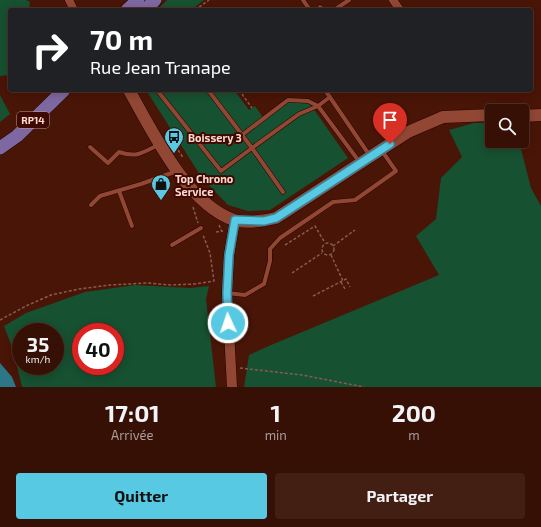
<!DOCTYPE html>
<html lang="fr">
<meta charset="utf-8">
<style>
:root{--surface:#371005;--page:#421e13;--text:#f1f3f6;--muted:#aa9d9a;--line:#513027;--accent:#58c9e3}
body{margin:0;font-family:"Exo 2",sans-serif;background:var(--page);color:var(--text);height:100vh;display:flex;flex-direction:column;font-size:15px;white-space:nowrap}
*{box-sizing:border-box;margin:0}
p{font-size:13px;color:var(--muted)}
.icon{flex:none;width:22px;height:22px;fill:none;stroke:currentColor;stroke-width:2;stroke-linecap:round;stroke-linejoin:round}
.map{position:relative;height:387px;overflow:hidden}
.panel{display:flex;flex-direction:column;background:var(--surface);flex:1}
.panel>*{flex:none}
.hud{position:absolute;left:8px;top:8px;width:525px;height:84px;border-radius:4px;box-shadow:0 2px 10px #0003,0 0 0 1px var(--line);background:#202124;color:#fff;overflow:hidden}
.controls{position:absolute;left:485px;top:104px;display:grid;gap:8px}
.controls a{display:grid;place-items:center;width:44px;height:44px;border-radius:4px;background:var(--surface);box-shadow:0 2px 10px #0003,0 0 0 1px var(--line);font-size:20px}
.speed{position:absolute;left:12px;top:323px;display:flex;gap:8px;font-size:20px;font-weight:700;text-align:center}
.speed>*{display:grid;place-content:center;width:52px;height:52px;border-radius:50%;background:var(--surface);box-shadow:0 2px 10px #0003,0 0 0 1px var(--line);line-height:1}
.speed small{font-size:10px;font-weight:400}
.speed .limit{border:6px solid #d22;background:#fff;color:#111}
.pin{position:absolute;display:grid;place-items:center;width:34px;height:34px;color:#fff;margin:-41px -17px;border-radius:50% 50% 50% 0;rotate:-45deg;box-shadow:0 0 4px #0007}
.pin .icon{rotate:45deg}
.me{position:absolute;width:44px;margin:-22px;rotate:357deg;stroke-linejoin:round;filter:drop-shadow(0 0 3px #0008)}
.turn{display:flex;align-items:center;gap:14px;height:84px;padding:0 16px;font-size:18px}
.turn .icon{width:52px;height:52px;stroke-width:2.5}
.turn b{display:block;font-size:28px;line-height:34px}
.eta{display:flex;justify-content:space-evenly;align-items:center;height:68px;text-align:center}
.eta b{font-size:24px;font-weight:700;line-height:28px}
.primary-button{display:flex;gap:8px;margin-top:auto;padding:8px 16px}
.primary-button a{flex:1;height:46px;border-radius:4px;background:var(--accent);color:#111;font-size:16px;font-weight:700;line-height:46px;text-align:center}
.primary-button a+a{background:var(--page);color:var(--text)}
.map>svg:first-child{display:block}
.green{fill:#165131;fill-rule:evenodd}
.water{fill:#2c7687}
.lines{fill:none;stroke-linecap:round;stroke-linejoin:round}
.service-casing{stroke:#270400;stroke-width:5}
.minor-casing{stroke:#270400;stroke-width:9}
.tertiary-casing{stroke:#270400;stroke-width:11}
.secondary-casing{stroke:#270400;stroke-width:13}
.primary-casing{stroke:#270400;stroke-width:14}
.path{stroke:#895b4f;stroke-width:1.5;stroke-dasharray:3 2;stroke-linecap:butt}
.service{stroke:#914734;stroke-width:4}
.minor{stroke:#914734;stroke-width:8}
.tertiary{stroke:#914734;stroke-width:10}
.secondary{stroke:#914734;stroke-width:12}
.primary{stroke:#7e68a1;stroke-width:13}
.route-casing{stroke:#398394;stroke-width:10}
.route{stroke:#58c9e3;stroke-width:7}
.labels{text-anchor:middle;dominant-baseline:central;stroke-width:4;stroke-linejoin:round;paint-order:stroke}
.shield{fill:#3e0900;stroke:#c29a91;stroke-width:1}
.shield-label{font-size:10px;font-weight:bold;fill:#fbd8cf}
.poi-label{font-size:11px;font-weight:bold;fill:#fbd8cf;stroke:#3e0900;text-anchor:start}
</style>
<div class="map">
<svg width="541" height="387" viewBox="0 0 541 387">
<rect width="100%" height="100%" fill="#491507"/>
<g class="green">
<polygon points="0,0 26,0 30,2 29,10 10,10 10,75 0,76"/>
<polygon points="167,0 204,0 191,10 157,10"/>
<polygon points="146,90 234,90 249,110 255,106 264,119 288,100 308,101 348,158 270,210 248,211 228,205 202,178"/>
<polygon points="0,95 10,114 0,122"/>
<polygon points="474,123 492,123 492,141 519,141 531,188 541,206 541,387 244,387 249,355 271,345 439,275 416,236 436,219 441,178 462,157 449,130"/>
<path d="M135,285l55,3 19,-2 -3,13 10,88h-194l-9,-37 -9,-24 22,-13 59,-21zM21,332h34v34h-34zM81,332h34v34h-34z"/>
</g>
<polygon class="water" points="0,363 12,377 16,387 0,387"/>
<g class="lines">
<g class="service-casing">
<g id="service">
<polyline points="303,0 310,10"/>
<polyline points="320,7 323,10"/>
<polyline points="334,10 349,0"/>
<polyline points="157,90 221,171 252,148 283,192"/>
<polyline points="208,90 252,148 299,114 318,106 358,160"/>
<polyline points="325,90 370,156"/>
<polyline points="242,135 288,100 308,101 318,106 330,97"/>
<path d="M90,147l18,16 11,-11c18,6 23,1 39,-7"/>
<polyline points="119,191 132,226"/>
<polyline points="91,205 100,196 141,184 177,171"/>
<polyline points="172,245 201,228"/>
<polyline points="227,293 245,295 264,284 270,261 270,249 280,238 333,202 355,200 396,171 382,151"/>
</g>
</g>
<g class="minor-casing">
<g id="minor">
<polyline points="69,0 74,10"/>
<polyline points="393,0 400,10"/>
</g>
</g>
<g class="tertiary-casing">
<polyline id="tertiary" points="232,387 227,293 229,255 235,220"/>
</g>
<g class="secondary-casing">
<g id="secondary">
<path d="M129,90c23,41 58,114 105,130 13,4 29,1 42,-2l132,-86 35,-15 49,-2"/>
<polyline points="522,116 541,115"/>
</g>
</g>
<g class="primary-casing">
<g id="primary">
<polyline points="127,10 138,0"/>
<polyline points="145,10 155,0"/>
<polyline points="0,148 17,136 64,90"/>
</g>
</g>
<g class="path">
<polyline points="195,10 209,0"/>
<polyline points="239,90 252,108"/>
<polyline points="167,134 168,134 182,156 182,159"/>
<polyline points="193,207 198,223"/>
<polyline points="219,225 222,232"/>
<polyline points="216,232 223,231"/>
<circle cx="328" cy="249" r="6"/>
<polyline points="285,245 315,226 325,243"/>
<polyline points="333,246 355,230"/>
<polyline points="331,255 343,281"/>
<polyline points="292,273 322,253"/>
<polyline points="341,282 345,289"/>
<polyline points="313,296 346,279 350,287"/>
<polyline points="0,320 26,306 51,295 79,289 110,285 148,283 170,285 195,284 214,281 210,253 203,235"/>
<polyline points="240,368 302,375 364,387"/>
</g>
<use href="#service" class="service"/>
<use href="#minor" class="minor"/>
<use href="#tertiary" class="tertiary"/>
<use href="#secondary" class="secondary"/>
<use href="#primary" class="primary"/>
</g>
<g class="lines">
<g class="route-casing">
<polyline id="route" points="228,323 227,293 229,255 235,220 264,221 276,218 390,144"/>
</g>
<use href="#route" class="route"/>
</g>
<defs>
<g id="bus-pin" transform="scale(1)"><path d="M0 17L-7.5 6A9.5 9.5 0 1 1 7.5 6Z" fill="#58c9e3" stroke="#3e0900"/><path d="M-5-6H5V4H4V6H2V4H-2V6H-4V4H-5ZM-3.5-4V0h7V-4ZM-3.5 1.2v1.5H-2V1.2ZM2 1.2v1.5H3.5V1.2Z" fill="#111"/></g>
<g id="shop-pin" transform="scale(1)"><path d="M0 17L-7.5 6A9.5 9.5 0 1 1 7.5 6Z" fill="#58c9e3" stroke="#3e0900"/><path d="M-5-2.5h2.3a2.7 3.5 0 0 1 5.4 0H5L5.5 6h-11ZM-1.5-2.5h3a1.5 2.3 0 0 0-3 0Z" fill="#111"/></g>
</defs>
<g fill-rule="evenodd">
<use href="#bus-pin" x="174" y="137"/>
<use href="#shop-pin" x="161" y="184"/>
</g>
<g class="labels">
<rect class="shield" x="17" y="112" width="32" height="16" rx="3"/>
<g class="shield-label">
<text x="33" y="120">RP14</text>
</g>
<g class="poi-label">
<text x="188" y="137">Boissery 3</text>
<text x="175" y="178">Top Chrono<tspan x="175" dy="13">Service</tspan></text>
</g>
</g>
</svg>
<div class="controls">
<a><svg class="icon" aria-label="search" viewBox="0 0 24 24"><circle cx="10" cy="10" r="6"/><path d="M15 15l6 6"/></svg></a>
</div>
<div class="speed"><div>35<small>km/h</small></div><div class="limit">40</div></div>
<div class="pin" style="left:390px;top:144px;background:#d93025"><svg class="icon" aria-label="arrive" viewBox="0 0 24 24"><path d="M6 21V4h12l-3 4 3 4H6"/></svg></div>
<svg class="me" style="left:228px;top:323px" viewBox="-20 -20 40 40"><circle r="17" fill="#58c9e3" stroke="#fff" stroke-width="3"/><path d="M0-11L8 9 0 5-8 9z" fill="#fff"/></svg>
<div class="hud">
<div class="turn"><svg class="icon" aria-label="right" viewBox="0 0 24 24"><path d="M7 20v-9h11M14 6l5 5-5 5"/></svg><div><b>70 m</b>Rue Jean Tranape</div></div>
</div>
</div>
<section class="panel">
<div class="eta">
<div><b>17:01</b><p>Arrivée</p></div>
<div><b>1</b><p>min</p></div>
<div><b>200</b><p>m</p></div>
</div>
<div class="primary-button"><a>Quitter</a><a>Partager</a></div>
</section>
